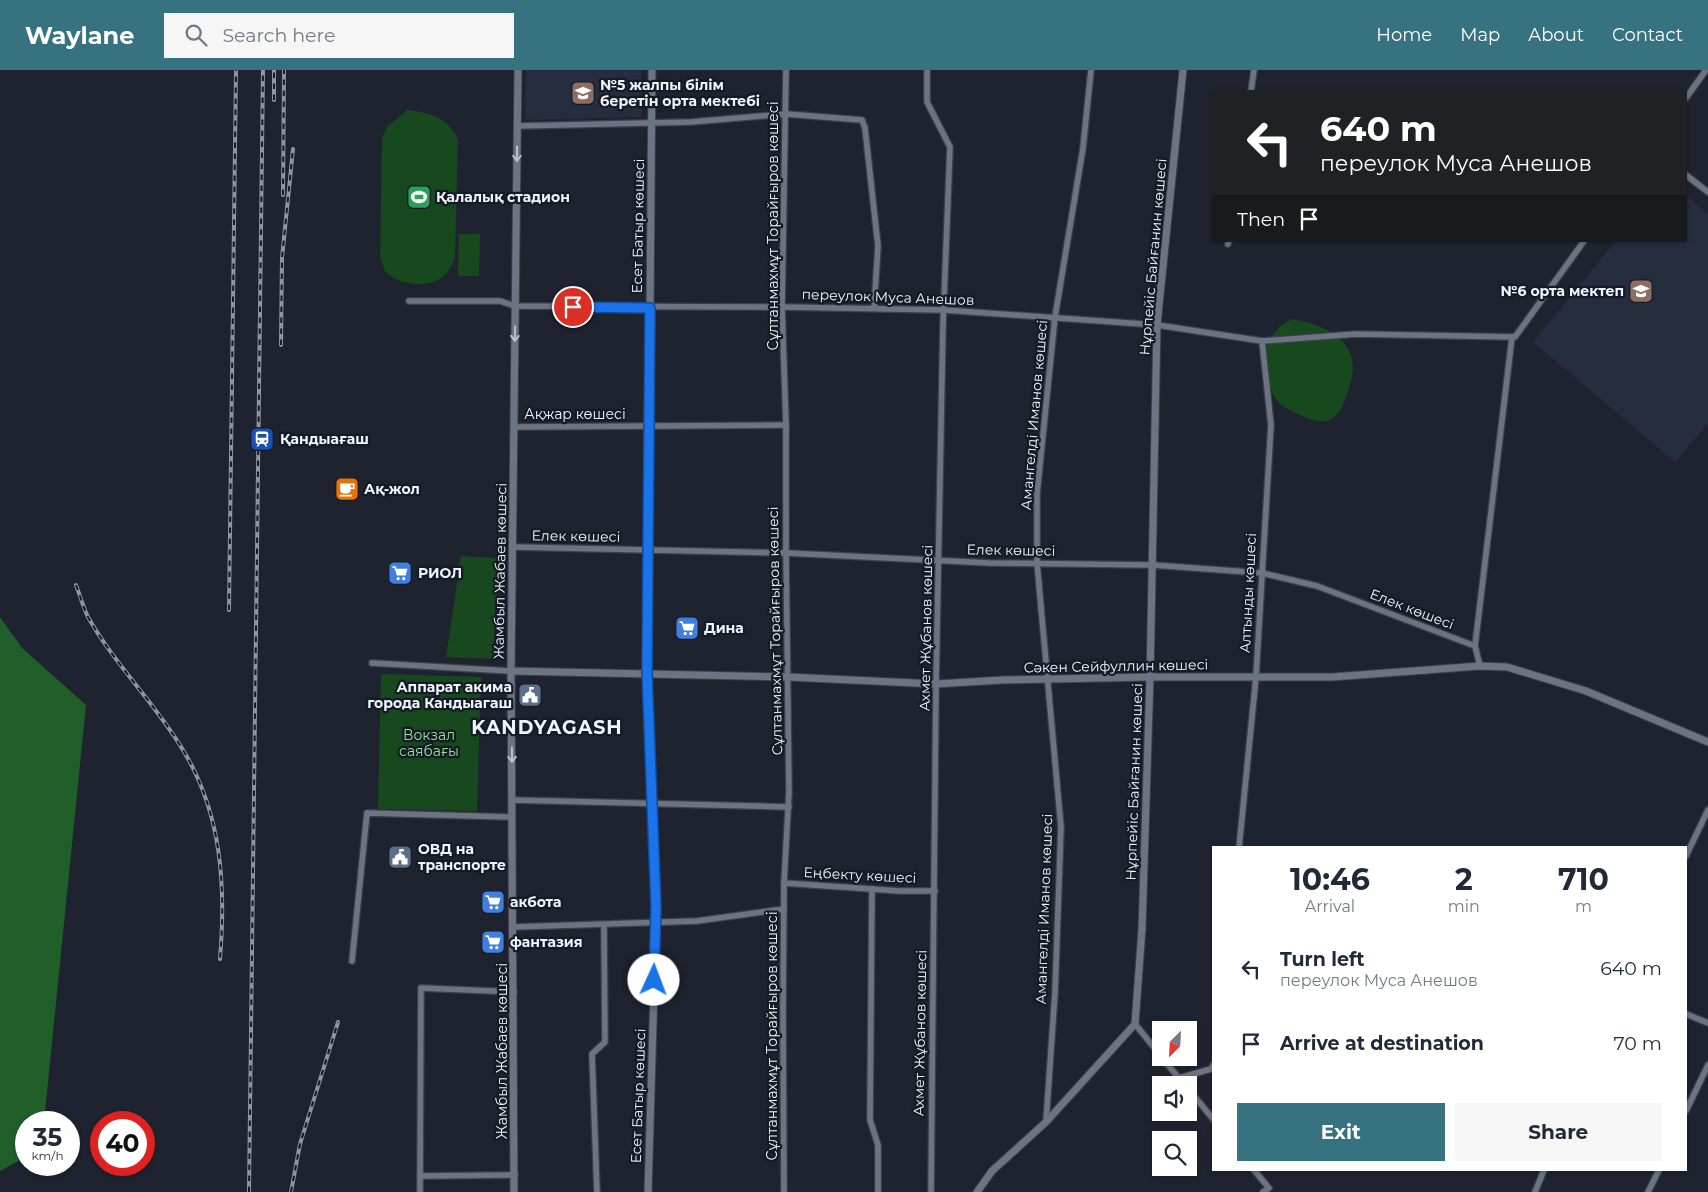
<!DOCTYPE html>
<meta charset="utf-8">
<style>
:root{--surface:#fff;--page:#f6f6f7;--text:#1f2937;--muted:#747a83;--accent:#36727f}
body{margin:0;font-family:Montserrat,sans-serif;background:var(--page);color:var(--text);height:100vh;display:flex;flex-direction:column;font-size:19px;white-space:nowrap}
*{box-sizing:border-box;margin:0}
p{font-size:16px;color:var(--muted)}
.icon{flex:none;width:28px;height:28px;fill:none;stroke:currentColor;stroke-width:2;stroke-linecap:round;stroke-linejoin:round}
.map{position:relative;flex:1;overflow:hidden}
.details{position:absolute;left:1212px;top:776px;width:475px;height:325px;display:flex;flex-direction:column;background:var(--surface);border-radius:0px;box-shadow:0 1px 4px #0004}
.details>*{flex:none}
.hud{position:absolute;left:1212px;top:20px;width:475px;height:152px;border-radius:0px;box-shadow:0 1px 4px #0004;background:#202124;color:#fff;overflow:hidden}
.needle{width:32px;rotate:204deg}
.controls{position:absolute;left:1152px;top:951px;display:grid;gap:10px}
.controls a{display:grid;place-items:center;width:45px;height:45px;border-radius:0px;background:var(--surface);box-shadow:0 1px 4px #0004;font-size:25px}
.speed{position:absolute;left:15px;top:1041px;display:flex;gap:10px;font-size:25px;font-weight:700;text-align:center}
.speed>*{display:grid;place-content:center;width:65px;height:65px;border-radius:50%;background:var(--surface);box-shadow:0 1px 4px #0004;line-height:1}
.speed small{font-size:12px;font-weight:400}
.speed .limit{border:8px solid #d22;background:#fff;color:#111}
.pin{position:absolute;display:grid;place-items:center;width:42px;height:42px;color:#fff;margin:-21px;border:2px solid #fff;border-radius:50%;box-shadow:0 1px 5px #0007}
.me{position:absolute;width:55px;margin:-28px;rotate:2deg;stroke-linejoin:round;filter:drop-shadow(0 0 4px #0008)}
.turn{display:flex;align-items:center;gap:18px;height:105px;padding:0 25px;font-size:22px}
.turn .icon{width:65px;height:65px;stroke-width:2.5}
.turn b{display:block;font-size:35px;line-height:42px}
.then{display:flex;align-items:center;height:48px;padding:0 25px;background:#0003;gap:10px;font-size:19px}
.eta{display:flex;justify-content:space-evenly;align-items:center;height:85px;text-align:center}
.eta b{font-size:30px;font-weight:700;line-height:35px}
.primary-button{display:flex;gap:10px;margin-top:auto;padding:10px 25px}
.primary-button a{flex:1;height:58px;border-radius:0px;background:var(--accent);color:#fff;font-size:20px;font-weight:700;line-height:58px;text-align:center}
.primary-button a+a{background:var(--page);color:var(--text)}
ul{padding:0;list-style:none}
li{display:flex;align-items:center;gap:15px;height:75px;padding:0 25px}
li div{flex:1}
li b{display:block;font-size:19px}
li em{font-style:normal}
header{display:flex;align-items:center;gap:30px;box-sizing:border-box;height:70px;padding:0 25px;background:var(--accent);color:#fff}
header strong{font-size:24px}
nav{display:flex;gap:28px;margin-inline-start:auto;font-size:18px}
.search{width:350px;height:45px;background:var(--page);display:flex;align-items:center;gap:12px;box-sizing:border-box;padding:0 18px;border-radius:0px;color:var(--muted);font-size:19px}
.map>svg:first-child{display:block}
.built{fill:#252d3e}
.green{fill:#17481e}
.forest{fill:#205e2a}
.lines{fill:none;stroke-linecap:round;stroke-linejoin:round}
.minor-casing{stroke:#3b4049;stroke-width:8}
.tertiary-casing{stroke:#3b4049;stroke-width:9}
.minor{stroke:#6c7381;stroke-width:5.5}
.tertiary{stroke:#6c7381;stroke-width:7}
.rail-casing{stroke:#90949e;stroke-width:4}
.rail{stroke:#151a25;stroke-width:2;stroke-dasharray:5.5;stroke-linecap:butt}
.oneway{stroke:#bbc0cb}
.route-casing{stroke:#114b97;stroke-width:12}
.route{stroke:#1a73e8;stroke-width:9}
.labels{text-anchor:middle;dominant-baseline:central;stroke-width:4.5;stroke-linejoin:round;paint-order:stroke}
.poi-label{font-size:14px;font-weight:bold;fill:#f0f4fc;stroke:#151a25;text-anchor:start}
.street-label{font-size:14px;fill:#f0f4fc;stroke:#151a25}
.park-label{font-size:14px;fill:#92e699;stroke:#151a25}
.district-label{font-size:19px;font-weight:bold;letter-spacing:1px;fill:#f0f4fc;stroke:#151a25}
</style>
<header>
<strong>Waylane</strong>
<div class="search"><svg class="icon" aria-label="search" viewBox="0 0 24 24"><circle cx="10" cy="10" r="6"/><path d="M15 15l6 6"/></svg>Search here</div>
<nav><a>Home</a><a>Map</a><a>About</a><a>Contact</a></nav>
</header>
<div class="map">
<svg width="1708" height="1122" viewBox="0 0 1708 1122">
<rect width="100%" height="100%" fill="#1e232f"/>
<g class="built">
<polygon points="526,0 641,0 642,47 525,50"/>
<polygon points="1686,126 1708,144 1708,353 1675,392 1533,272 1616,171 1686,171"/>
</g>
<g class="green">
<path d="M407,40c24,3 39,7 51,29l-3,118c-3,9 -7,16 -15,22 -15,9 -43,6 -55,-8 -2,-4 -4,-11 -5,-15l2,-119 6,-11z"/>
<polygon points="459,164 480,164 479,206 458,206"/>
<path d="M1291,249c38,6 74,24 58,69 -4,11 -6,23 -16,30 -8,6 -18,3 -26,0 -9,-4 -20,-8 -27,-14 -13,-13 -15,-42 -15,-59l14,-18z"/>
<polygon points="461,486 498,488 493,589 446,587"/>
<polygon points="381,604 481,607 477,741 378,739"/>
</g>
<polygon class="forest" points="0,547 22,578 86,635 44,1052 26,1052 26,1087 0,1101"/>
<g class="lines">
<g class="minor-casing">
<g id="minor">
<polyline points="927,0 927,32 950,77 943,255 936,614 931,1122"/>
<polyline points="1251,21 1254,0"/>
<polyline points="1686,28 1706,0"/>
<polyline points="517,56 691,52 786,44 862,50 865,58 878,176 874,238"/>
<polyline points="1686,105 1708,122"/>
<polyline points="1228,174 1229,171"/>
<polyline points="409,231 500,231 515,236 782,237 944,240 1157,255 1262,271 1356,264 1515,267 1584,171"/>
<polyline points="514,357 786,355"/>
<polyline points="513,477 786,483 990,493 1153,495 1262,503 1317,516 1475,576 1480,596"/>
<polyline points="1475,576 1512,267"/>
<polyline points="372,593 511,601"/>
<polyline points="512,730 789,737"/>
<polyline points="1239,778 1256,607 1271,355 1262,271"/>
<polyline points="1686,786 1708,740"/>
<polyline points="784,813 900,821 935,821"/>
<polyline points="872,819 870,1050 878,1075 878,1122"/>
<polyline points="513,857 697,851 784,839"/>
<polyline points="352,891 367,743 512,747"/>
<polyline points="1686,944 1708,953"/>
<polyline points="1135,954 1161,986"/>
<polyline points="1162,988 1185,1015"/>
<polyline points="1179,1008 1211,999 1214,994"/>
<polyline points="1189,1020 1214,1050"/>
<polyline points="1686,1041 1708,995"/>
<polyline points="1046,1052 1055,923 1061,757 1037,493 1037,424 1055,247 1083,78 1091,0"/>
<polyline points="1254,1100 1269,1118 1263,1122"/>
<polyline points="421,1106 515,1105"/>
<polyline points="420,1122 421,918 514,922"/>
<polyline points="597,1122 592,984 605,972 604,855"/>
<polyline points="784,1122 783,943 784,813 789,722 786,483 786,355 782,237 786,0"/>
<polyline points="1535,1122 1544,1100"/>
<polyline points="1648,1122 1659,1100"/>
</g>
</g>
<g class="tertiary-casing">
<g id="tertiary">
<polyline points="511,601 788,607 936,614 1002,610 1150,607 1332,607 1480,596 1507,597 1586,621 1708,672"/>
<polyline points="514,1122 511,601 518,0"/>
<polyline points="648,1122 656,853 647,603 652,0"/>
<polyline points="977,1122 992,1101 1046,1052 1135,954 1142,859 1150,607 1157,255 1183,0"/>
</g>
</g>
<use href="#minor" class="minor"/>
<use href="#tertiary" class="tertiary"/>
<g class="rail-casing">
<g id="rail">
<polyline points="274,30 274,0"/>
<polyline points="283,125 284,0"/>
<polyline points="281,275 282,188 293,79"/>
<path d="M76,515c4,10 7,22 12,32 27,48 67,86 95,133 39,64 43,136 37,209"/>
<polyline points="229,540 236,0"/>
<polyline points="249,1122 263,0"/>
<polyline points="291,1122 300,1074 338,952"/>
</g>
</g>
<use href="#rail" class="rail"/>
</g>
<defs><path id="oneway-shaft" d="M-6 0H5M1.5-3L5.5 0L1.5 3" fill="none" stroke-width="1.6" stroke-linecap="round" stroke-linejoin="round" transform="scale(1.25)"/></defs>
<g class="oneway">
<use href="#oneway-shaft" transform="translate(517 84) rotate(91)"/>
<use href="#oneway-shaft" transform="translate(515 264) rotate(91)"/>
<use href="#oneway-shaft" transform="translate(512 685) rotate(89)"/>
</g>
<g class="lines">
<g class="route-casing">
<polyline id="route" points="573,237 650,238 647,603 656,836 654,910"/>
</g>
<use href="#route" class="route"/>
</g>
<defs>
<g id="school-square" transform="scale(1.25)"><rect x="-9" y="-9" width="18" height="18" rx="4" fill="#8d6e63" stroke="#151a25"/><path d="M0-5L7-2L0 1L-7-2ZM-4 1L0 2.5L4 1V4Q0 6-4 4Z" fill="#fff"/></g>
<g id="stadium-square" transform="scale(1.25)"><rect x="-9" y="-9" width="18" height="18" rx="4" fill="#2e9e5b" stroke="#151a25"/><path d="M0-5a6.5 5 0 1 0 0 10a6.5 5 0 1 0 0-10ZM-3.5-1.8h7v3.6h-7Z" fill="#fff"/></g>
<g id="station-square" transform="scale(1.25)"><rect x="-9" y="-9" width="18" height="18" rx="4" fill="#1a4fb4" stroke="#151a25"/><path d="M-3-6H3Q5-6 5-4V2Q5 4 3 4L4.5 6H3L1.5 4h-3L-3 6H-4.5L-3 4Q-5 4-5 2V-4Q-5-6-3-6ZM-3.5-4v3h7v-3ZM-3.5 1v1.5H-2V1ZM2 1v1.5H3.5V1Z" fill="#fff"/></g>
<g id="cafe-square" transform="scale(1.25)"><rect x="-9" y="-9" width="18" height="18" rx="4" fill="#e8710a" stroke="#151a25"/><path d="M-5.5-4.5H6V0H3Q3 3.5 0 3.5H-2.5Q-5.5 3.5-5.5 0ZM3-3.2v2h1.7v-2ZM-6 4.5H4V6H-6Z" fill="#fff"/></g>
<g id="supermarket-square" transform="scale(1.25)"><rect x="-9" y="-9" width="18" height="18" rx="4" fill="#3f7fe0" stroke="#151a25"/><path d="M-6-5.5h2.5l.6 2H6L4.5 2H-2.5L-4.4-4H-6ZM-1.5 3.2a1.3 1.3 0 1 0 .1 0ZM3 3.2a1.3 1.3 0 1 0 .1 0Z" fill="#fff"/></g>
<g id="civic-square" transform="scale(1.25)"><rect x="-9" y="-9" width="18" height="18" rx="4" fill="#5c6f8a" stroke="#151a25"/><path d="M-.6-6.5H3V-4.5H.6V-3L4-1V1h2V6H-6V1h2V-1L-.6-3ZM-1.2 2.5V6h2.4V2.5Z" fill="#fff"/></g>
</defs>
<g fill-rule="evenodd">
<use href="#school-square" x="583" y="23"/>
<use href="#stadium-square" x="419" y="127"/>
<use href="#school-square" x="1641" y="221"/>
<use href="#station-square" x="262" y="369"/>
<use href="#cafe-square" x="347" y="419"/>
<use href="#supermarket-square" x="400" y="503"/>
<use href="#supermarket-square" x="687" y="558"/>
<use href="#civic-square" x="530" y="625"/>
<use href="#civic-square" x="400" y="787"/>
<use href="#supermarket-square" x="493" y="832"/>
<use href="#supermarket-square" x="493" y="872"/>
</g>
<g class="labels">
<g class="poi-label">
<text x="600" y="15">№5 жалпы білім<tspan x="600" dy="16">беретін орта мектебі</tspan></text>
<text x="436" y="127">Қалалық стадион</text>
<text x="1624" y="221" text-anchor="end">№6 орта мектеп</text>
<text x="280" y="369">Қандыағаш</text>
<text x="364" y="419">Ақ-жол</text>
<text x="418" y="503">РИОЛ</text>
<text x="704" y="558">Дина</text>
<text x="512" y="617" text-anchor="end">Аппарат акима<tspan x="512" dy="16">города Кандыагаш</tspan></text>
<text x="418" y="779">ОВД на<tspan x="418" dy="16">транспорте</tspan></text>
<text x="510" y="832">акбота</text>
<text x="510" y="872">фантазия</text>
</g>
<g class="street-label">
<text transform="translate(638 156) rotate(-89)">Есет Батыр көшесі</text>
<text transform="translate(773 156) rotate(-90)">Сұлтанмахмұт Торайғыров көшесі</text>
<text transform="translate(1153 187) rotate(-85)">Нұрпейіс Байғанин көшесі</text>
<text transform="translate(888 227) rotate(2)">переулок Муса Анешов</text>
<text x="575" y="344">Ақжар көшесі</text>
<text transform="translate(1034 345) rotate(-85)">Амангелді Иманов көшесі</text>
<text transform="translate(576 466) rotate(1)">Елек көшесі</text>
<text transform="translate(1011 480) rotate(1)">Елек көшесі</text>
<text transform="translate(500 501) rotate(-89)">Жамбыл Жабаев көшесі</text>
<text transform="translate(1248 523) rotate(-87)">Алтынды көшесі</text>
<text transform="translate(1412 539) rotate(21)">Елек көшесі</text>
<text transform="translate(926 558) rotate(-89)">Ахмет Жұбанов көшесі</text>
<text transform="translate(775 561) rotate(-91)">Сұлтанмахмұт Торайғыров көшесі</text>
<text transform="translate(1116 596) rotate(-1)">Сәкен Сейфуллин көшесі</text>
<text transform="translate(1134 712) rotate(-88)">Нұрпейіс Байғанин көшесі</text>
<text transform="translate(860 805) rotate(3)">Еңбекту көшесі</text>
<text transform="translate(1044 839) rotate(-88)">Амангелді Иманов көшесі</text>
<text transform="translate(920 963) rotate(-89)">Ахмет Жұбанов көшесі</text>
<text transform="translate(772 966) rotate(-90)">Сұлтанмахмұт Торайғыров көшесі</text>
<text transform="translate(502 981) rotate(-90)">Жамбыл Жабаев көшесі</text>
<text transform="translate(638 1026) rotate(-88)">Есет Батыр көшесі</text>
</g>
<g class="park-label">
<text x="429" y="665">Вокзал<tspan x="429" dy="16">саябағы</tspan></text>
</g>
<g class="district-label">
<text x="547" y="657">KANDYAGASH</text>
</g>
</g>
</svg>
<div class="controls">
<a><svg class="needle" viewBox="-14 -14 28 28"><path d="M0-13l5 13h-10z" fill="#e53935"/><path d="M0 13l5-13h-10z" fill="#747a83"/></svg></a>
<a><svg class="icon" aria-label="sound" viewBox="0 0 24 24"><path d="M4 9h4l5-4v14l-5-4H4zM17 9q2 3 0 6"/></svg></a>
<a><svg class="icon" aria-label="search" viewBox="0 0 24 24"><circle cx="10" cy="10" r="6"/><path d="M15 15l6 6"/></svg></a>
</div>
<div class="speed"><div>35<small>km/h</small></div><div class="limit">40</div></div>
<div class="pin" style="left:573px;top:237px;background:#d93025"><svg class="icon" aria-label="arrive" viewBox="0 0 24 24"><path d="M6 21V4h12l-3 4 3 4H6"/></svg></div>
<svg class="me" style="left:654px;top:910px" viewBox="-20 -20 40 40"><circle r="19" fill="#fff"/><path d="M0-13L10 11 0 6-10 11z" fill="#1a73e8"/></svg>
<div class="hud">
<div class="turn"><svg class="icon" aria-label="left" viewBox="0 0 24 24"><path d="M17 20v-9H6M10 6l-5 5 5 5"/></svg><div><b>640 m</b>переулок Муса Анешов</div></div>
<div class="then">Then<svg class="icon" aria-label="arrive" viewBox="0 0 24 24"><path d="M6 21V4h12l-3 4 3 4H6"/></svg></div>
</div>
<section class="details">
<div class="eta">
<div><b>10:46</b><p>Arrival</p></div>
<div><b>2</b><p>min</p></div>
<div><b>710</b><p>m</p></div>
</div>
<ul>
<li><svg class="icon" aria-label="left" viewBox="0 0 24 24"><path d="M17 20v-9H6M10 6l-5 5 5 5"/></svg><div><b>Turn left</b><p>переулок Муса Анешов</p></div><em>640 m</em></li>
<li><svg class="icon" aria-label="arrive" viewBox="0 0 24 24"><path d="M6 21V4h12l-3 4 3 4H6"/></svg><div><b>Arrive at destination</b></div><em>70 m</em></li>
</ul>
<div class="primary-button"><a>Exit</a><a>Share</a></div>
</section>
</div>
